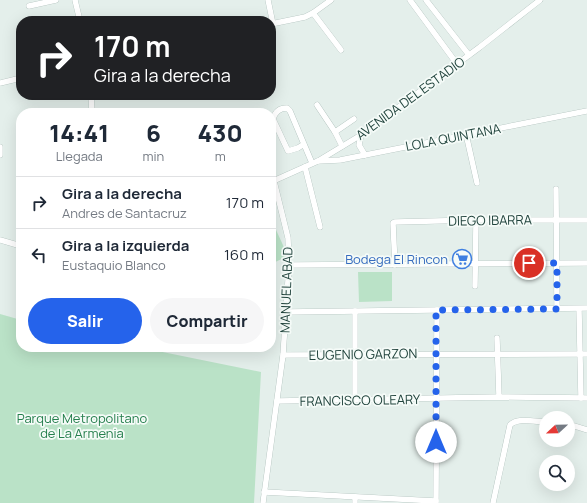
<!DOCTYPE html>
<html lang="es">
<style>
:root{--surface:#fff;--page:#f6f6f7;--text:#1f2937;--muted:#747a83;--line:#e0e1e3;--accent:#2563eb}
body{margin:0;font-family:Manrope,sans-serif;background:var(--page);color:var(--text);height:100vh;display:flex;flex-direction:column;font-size:15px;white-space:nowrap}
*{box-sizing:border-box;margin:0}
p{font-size:13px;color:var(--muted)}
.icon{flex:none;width:22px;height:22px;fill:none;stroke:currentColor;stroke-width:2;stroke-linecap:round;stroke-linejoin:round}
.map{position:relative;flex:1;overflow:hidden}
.side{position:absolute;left:16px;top:108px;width:260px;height:244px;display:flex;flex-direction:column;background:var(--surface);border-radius:16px;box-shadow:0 4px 16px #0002}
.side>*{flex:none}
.guide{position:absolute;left:16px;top:16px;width:260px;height:84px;border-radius:16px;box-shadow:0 4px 16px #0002;background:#202124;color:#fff;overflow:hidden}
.needle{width:26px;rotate:248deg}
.fabs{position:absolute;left:539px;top:411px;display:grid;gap:8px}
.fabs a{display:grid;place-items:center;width:36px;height:36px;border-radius:50%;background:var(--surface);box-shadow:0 4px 16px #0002;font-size:20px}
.pin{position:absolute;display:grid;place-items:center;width:34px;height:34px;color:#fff;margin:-17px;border:2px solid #fff;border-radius:50%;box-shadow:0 1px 4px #0007}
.me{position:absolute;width:44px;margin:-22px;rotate:0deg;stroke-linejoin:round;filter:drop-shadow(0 0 3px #0008)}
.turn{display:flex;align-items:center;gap:14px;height:84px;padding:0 12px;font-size:18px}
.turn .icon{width:52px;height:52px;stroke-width:2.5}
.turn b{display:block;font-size:28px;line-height:34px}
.eta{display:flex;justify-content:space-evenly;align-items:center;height:68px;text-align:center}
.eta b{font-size:24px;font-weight:800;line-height:28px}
.cta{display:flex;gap:8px;margin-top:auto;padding:8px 12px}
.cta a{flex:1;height:46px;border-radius:24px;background:var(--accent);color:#fff;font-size:16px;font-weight:800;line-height:46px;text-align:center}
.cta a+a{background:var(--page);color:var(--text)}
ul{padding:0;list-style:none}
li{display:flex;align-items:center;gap:12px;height:52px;padding:0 12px;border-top:1px solid var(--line)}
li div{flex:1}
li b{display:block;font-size:15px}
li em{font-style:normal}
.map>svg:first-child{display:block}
.green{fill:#bae2c7}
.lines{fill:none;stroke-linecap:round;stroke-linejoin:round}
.minor-casing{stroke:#a5b8b3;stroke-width:6}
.minor{stroke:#fff;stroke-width:5.5}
.route{stroke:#2563eb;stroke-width:7;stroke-dasharray:0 12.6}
.labels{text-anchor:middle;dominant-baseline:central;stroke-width:3.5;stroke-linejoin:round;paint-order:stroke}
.street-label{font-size:13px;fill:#20433c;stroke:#f5fbf8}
.shop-label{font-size:13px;fill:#366cbe;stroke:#f5fbf8;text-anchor:end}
.park-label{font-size:13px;fill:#257f4d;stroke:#f5fbf8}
</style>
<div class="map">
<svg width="587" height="503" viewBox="0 0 587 503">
<rect width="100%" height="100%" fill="#e4efeb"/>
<g class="green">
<polygon points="271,219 288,256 271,264"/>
<polygon points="358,272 392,272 392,301 359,302"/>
<polygon points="0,314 21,320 21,347 138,347 261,372 254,503 0,503"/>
</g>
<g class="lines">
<g class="minor-casing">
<g id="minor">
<polyline points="75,0 80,21"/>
<polyline points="268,0 273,24"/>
<polyline points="410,0 457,64"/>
<polyline points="426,0 469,55"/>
<polyline points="29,6 56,0"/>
<polyline points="313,13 341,50"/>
<polyline points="271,24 305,17 313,13 331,0"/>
<polyline points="0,83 21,78"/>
<polyline points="91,95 92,113"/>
<polyline points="317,105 335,132 342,146"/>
<polyline points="335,132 354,119"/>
<polyline points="466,134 477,183"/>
<polyline points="361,135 359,145 365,155"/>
<path d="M304,144l-6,4 -10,3 -15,-32c2,-7 7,-11 14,-11l3,3 22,52"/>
<polyline points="0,155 0,147"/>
<polyline points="318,161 340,160 587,111"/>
<polyline points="305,167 320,227"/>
<polyline points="271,182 318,161 361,135 480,47 540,0"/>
<polyline points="556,189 557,309"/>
<polyline points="0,240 21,246"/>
<polyline points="289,265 587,263"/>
<polyline points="395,265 393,223 395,222 476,220 587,220"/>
<polyline points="475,286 476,220"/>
<polyline points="579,309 581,398"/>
<polyline points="355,311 355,400"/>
<polyline points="286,312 587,308"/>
<polyline points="497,338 499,397"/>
<polyline points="283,355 587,354"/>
<polyline points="277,401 499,397 587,398"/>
<polyline points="568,424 587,430"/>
<polyline points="264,492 436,501"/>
<polyline points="263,503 283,355 289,265 288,238 274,181 271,175"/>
<polyline points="355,503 355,497"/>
<polyline points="436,503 437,310"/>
<path d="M493,503l17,-78c8,-8 26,-3 36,-3"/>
</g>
</g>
<use href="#minor" class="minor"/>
</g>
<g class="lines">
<polyline class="route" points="436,442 436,310 557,309 557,263 529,263"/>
</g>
<defs>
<g id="supermarket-ring" transform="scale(1)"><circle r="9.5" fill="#f5fbf8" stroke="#3f7fe0" stroke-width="1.5"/><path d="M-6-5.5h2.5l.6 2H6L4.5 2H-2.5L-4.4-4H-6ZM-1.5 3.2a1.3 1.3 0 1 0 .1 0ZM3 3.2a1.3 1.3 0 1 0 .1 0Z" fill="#3f7fe0"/></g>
</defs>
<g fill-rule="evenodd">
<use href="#supermarket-ring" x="462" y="259"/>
</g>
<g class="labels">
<g class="street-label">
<text transform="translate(410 98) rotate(-36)">AVENIDA DEL ESTADIO</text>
<text transform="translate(453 137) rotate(-11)">LOLA QUINTANA</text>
<text transform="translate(490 220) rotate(-1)">DIEGO IBARRA</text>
<text transform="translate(286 290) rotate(-88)">MANUEL ABAD</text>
<text transform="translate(363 354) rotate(-1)">EUGENIO GARZON</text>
<text transform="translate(360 400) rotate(-1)">FRANCISCO OLEARY</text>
</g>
<g class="shop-label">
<text x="448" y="259">Bodega El Rincon</text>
</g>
<g class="park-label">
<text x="82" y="418">Parque Metropolitano<tspan x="82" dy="15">de La Armenia</tspan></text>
</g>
</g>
</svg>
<div class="fabs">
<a><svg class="needle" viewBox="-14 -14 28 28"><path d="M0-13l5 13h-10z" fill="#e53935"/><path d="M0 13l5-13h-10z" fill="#747a83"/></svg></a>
<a><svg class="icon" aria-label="search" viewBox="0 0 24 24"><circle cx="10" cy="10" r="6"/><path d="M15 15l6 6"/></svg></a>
</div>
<div class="pin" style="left:529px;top:263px;background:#d93025"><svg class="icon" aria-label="arrive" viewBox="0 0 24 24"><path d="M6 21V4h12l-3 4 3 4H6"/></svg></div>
<svg class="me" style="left:436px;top:442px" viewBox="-20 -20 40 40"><circle r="19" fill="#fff"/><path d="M0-13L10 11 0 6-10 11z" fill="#2563eb"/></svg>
<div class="guide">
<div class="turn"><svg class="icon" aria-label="right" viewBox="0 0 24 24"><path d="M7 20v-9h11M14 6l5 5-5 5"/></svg><div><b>170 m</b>Gira a la derecha</div></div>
</div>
<section class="side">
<div class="eta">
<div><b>14:41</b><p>Llegada</p></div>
<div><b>6</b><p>min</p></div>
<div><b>430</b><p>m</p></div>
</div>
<ul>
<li><svg class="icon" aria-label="right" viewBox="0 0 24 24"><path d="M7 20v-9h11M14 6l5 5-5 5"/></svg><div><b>Gira a la derecha</b><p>Andres de Santacruz</p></div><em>170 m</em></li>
<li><svg class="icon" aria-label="left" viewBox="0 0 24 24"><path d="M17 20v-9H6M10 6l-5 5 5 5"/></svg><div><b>Gira a la izquierda</b><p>Eustaquio Blanco</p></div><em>160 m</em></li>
</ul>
<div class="cta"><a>Salir</a><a>Compartir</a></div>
</section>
</div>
